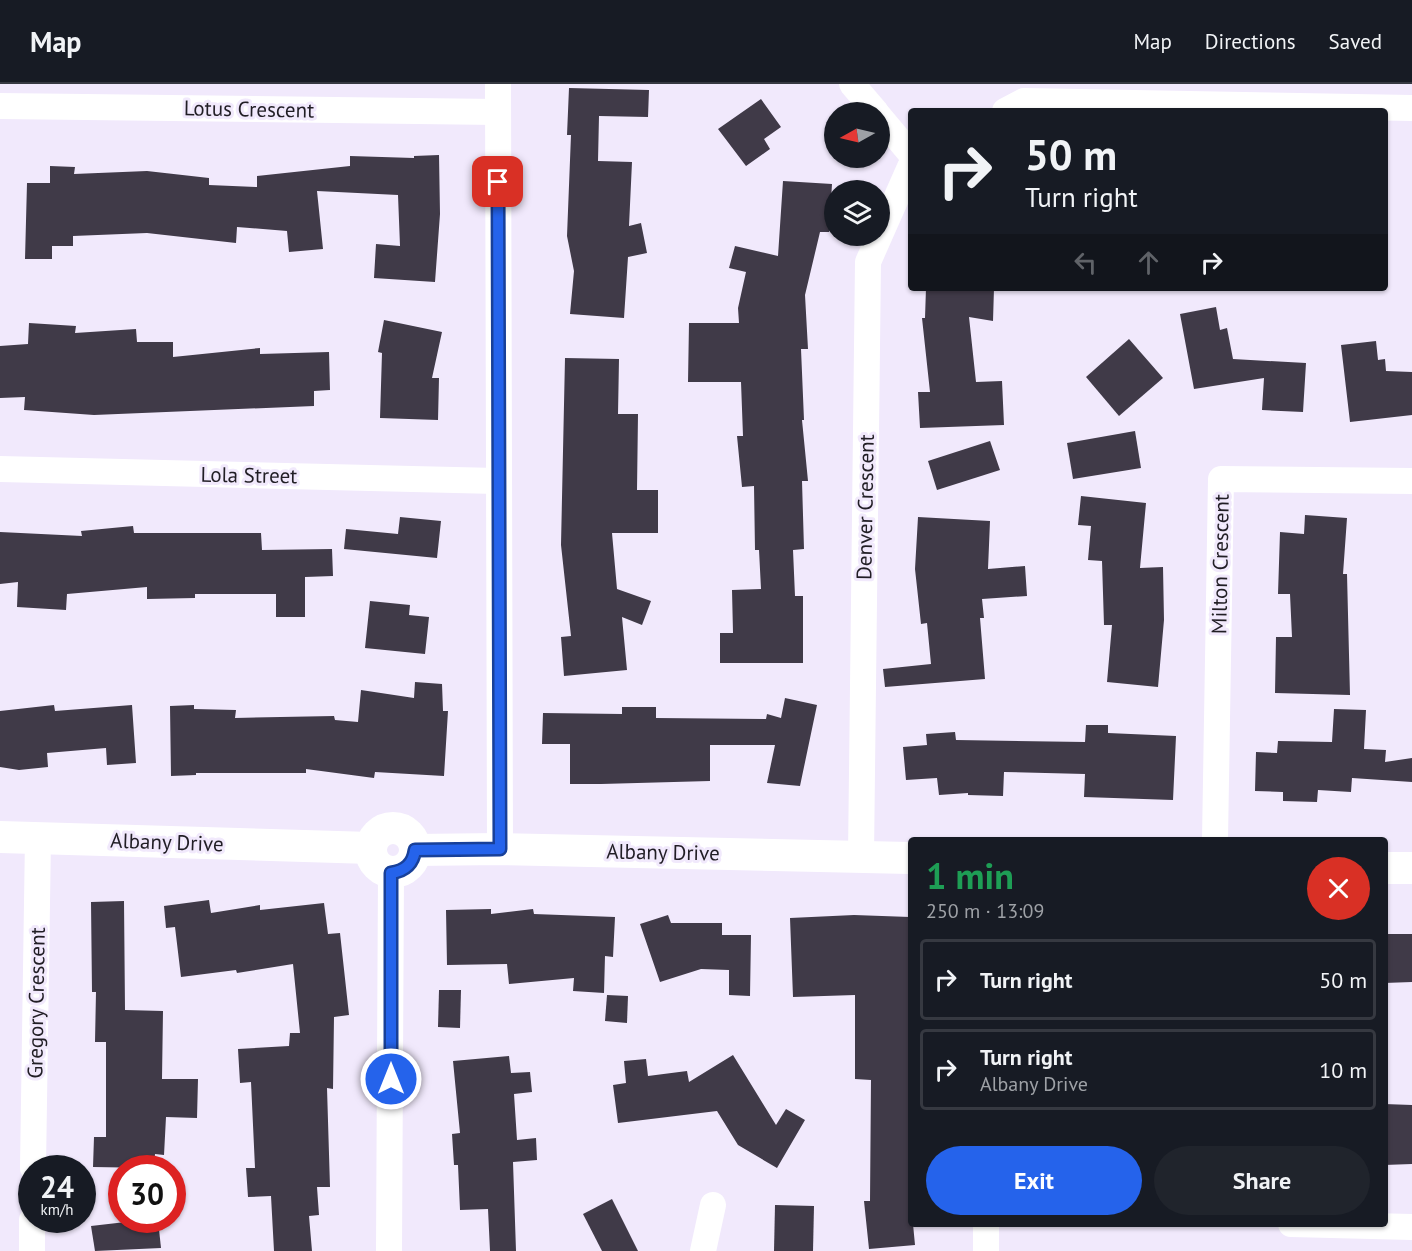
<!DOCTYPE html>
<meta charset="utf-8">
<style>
:root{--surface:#171b24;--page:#20242c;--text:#f1f3f6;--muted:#9ea1a6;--line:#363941;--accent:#2563eb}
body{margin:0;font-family:"PT Sans",sans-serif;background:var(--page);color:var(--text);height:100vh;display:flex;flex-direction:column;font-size:22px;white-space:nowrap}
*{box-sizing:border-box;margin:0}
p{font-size:20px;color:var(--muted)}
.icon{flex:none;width:33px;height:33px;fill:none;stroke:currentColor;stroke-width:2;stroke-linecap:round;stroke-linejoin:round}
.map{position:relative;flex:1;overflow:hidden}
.sheet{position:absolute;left:908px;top:753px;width:480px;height:390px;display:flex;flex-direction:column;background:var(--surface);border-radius:6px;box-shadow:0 2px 4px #0004}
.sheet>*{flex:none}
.hud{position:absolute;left:908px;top:24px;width:480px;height:183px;border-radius:6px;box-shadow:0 2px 4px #0004;background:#171b24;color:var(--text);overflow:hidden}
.needle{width:39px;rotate:262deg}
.tools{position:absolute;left:824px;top:18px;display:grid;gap:12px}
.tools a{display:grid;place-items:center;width:66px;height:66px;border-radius:50%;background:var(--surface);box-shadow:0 2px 4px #0004;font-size:30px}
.speed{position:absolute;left:18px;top:1071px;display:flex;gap:12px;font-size:30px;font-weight:700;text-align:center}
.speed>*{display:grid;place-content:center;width:78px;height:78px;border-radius:50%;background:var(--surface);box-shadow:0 2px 4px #0004;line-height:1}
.speed small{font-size:15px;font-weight:400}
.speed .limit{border:9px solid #d22;background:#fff;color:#111}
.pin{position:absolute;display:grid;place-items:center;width:51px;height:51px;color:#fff;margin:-26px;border-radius:12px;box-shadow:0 3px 9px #0006}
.me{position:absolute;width:66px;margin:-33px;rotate:0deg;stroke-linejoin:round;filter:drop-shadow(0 0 4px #0008)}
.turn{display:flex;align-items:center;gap:21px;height:126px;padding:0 18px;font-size:27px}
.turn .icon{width:78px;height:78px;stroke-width:2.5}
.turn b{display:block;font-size:42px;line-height:51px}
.lanes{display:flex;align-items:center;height:57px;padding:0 18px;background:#0003;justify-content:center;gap:30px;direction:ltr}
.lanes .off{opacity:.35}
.round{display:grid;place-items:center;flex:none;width:63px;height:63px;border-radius:32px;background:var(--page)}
.summary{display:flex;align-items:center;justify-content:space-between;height:102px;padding:0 18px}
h1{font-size:36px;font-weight:700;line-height:45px;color:#1e9e55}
.action{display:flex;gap:12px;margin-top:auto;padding:12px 18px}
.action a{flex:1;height:69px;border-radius:36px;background:var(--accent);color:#fff;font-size:24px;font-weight:700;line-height:69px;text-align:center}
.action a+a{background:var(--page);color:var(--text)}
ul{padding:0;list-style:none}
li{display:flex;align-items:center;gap:18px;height:81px;margin:0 12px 9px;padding:0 6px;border:3px solid var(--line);border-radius:6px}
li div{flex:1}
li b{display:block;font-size:22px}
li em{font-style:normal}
header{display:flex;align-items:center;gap:36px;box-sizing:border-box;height:84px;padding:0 30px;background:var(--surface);border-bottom:2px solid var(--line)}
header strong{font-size:28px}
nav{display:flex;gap:33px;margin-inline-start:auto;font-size:21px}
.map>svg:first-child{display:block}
.building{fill:#403a48}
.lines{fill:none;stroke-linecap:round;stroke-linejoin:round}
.minor{stroke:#fff;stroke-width:26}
.tertiary{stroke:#fff;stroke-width:32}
.route-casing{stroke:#184099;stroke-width:15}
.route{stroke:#2563eb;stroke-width:10}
.labels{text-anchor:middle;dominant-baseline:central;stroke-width:6;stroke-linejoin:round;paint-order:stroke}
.street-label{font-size:21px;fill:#211e25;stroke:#f1e9fc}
</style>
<header>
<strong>Map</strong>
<nav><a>Map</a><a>Directions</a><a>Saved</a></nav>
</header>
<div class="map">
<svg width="1412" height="1167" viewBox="0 0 1412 1167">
<rect width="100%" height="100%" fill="#f1e9fc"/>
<g class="building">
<polygon points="569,4 649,6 648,33 599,32 598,77 632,78 629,142 641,139 647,169 628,173 624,234 570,230 574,187 567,152 571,51 567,51"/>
<polygon points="761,15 781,43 764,55 770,65 746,82 718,45"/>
<polygon points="439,71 440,130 435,198 374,194 376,160 400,162 398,111 317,107 323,165 289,168 287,147 237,143 236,159 147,149 73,152 73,162 52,162 52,175 25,175 27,99 50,99 50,82 75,83 74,90 147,87 209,94 209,101 257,103 257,92 350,82 350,72 414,74 414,72"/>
<polygon points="783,97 832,100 829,148 820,148 805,211 808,265 801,265 804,336 802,336 808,397 802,397 804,465 793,466 795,512 803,512 803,579 720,579 720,549 733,549 732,506 761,505 759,466 755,466 754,402 742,403 737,352 743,352 741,298 688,298 689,239 739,239 738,224 746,188 729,184 735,162 778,172"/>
<polygon points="926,204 994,204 993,237 969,233 976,298 1002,297 1004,341 920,344 918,308 930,308 922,234 925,234"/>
<polygon points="1216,223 1220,246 1227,244 1233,275 1306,279 1303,328 1262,326 1264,294 1194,305 1180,230"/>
<polygon points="384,236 442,248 432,294 439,294 438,336 380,334 382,269 378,268"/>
<polygon points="29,239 76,242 75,249 136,245 137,258 173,258 173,273 260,264 260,270 329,268 330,306 314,307 314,322 94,331 24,326 25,313 0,314 0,262 28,260"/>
<polygon points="1129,255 1163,294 1119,332 1086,293"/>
<polygon points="1376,257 1378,276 1385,275 1386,287 1412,288 1412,331 1350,338 1341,261"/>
<polygon points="565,274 619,275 618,330 638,330 637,406 658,406 658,449 612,449 617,505 651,517 642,541 622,533 627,586 564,592 561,553 571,552 561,461"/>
<polygon points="1135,347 1141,384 1073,395 1067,359"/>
<polygon points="990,357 1000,386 937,406 928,377"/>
<polygon points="1081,412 1146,419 1140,484 1163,483 1164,536 1158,603 1107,598 1112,541 1104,541 1102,477 1088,476 1091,442 1078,441"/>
<polygon points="1305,431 1347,434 1343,490 1347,490 1350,611 1275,609 1276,553 1292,553 1290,510 1278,510 1280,448 1304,450"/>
<polygon points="400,433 441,437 437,474 344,465 346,445 398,450"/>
<polygon points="918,433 990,437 988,485 1025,482 1027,512 982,515 984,534 980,534 985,595 885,603 883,585 931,580 927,539 921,540 915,485"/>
<polygon points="133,442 134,449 261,449 262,466 332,465 333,492 305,493 305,533 276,533 276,510 195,510 195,514 147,515 147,503 67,510 66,526 17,523 18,498 0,500 0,448 82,452 81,447"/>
<polygon points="370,517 410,521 409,531 429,533 425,570 365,564"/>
<polygon points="415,598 442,600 443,627 448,627 444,692 375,688 374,694 306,685 306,689 196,689 196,691 171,692 170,622 194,621 194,625 236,626 235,634 334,632 335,636 358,638 361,606 414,614"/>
<polygon points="785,614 817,621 800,702 767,699 775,661 710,661 710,697 601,700 570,700 570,660 542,660 543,629 622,630 622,623 656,623 656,634 766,635 767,630 781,634"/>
<polygon points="54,621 55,627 132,621 136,679 107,681 106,664 47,669 48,683 19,686 0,683 0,627"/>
<polygon points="1334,625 1366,626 1364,665 1386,666 1385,678 1412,674 1412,698 1352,694 1351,708 1318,706 1317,718 1283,717 1283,708 1255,707 1256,668 1277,669 1278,657 1332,658"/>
<polygon points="1086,641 1108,641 1108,649 1176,652 1173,716 1084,713 1085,690 1004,688 1003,712 968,711 968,709 939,711 937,694 906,696 903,663 927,661 926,650 955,648 956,656 1085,658"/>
<polygon points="209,816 211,829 260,821 260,826 324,819 328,850 340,849 349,931 334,933 333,1005 327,1004 330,1103 317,1103 319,1131 309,1132 312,1167 274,1167 271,1112 248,1113 246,1084 255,1084 251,998 240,999 238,965 289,962 290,949 300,949 293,880 237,889 236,886 181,893 175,843 166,844 164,822"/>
<polygon points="124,817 125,926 163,927 162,995 198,995 197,1034 166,1033 164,1071 155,1070 154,1084 93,1083 94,1053 106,1053 106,958 95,958 96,908 92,908 91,818"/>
<polygon points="491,825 491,830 533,825 534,830 615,833 613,873 605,872 604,909 573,907 574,894 509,900 507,880 447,881 446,826"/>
<polygon points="668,831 671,839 722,839 722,851 751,851 750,912 729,911 729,886 701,885 660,898 640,840"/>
<polygon points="854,831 910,833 910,1140 913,1140 915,1161 869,1165 864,1117 870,1117 871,996 855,995 855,911 793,913 790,834"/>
<polygon points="1384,850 1412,850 1412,898 1384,899"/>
<polygon points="439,906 461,906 460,944 438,943"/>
<polygon points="607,911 628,912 627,939 605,937"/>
<polygon points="733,971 776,1041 786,1025 805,1036 777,1084 738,1061 717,1027 618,1039 613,1001 626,999 624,977 646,975 648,992 687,987 689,998"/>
<polygon points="509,972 511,989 530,988 532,1008 514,1010 517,1056 536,1054 537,1076 513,1078 516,1167 490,1167 488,1125 460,1126 458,1081 454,1081 452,1050 460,1049 453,977"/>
<polygon points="1384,1020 1412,1021 1412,1080 1384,1081"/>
<polygon points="612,1115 638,1167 602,1167 583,1130"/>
<polygon points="775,1121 814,1122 813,1167 774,1167"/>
<polygon points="143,1136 158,1136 161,1164 95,1167 91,1142"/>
</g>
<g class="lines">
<g class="minor">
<polyline points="498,0 500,765"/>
<polyline points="852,0 876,28"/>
<polyline points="0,22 498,28"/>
<polyline points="1005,27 1024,17 1412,24"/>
<polyline points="879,32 910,69"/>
<polyline points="0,385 497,397"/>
<polyline points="1215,756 1221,395 1412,397"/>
<polyline points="861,772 868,178 910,83"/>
<polyline points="33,1084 38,753"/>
<polyline points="1291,1140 1412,1143"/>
<polyline points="32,1167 32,1136"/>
<polyline points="389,1167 391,789"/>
<polyline points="703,1167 713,1121"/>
<polyline points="986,1167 986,1140"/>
</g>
<g class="tertiary">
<circle cx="393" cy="766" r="22"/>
<polyline points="0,753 371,764"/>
<polyline points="415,766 500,765 910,774"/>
<polyline points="1384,784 1412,784"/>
</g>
</g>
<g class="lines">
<g class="route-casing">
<path id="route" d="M391,995v-206c14,-2 22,-9 24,-23l85,-1 -2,-667"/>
</g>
<use href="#route" class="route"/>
</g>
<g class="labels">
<g class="street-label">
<text transform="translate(249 25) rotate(1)">Lotus Crescent</text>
<text transform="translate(249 391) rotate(1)">Lola Street</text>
<text transform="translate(865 423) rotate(-89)">Denver Crescent</text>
<text transform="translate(1220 480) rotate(-89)">Milton Crescent</text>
<text transform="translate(167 758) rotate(2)">Albany Drive</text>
<text transform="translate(663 768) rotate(1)">Albany Drive</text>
<text transform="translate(36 919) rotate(-89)">Gregory Crescent</text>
</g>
</g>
</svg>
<div class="tools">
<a><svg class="needle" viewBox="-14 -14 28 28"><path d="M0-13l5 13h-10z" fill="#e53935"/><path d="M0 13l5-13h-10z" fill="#9ea1a6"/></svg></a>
<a><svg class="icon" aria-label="layers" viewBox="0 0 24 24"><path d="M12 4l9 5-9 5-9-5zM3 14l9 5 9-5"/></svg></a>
</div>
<div class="speed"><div>24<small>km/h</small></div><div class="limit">30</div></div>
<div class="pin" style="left:498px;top:98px;background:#d93025"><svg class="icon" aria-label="arrive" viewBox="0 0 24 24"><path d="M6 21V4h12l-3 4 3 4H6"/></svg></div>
<svg class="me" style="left:391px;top:995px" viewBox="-20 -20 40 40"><circle r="17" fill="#2563eb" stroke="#fff" stroke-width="3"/><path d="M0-11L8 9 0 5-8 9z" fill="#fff"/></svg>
<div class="hud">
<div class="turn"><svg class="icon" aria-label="right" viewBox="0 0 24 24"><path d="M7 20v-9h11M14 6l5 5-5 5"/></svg><div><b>50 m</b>Turn right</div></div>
<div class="lanes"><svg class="icon off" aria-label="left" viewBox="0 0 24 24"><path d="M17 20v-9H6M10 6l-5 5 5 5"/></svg><svg class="icon off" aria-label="ahead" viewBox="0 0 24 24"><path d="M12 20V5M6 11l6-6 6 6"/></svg><svg class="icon" aria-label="right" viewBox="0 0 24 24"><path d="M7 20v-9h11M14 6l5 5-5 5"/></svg></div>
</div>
<section class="sheet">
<div class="summary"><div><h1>1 min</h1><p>250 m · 13:09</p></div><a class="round" style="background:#d93025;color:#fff"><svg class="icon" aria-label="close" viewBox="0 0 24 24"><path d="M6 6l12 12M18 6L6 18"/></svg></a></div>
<ul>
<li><svg class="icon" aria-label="right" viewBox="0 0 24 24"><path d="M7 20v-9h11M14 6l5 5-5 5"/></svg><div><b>Turn right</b></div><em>50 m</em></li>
<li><svg class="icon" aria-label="right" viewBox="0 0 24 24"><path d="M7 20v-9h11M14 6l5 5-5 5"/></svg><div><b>Turn right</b><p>Albany Drive</p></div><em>10 m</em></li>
</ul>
<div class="action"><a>Exit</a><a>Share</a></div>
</section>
</div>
